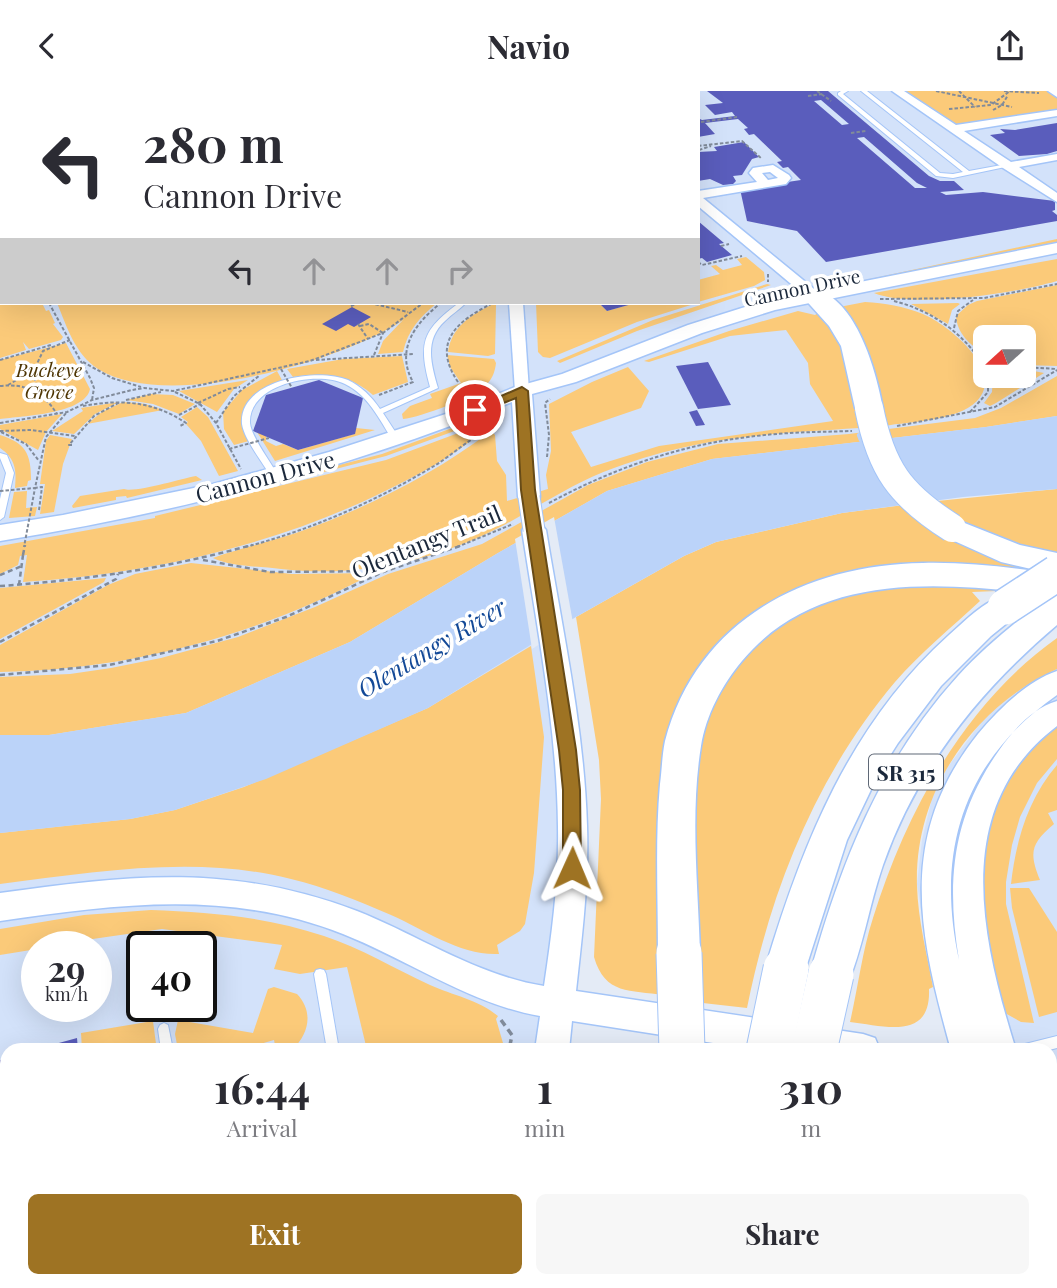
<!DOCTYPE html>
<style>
:root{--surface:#fff;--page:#f7f7f7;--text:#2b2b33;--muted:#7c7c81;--accent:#9e7323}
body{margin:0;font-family:"Playfair Display",serif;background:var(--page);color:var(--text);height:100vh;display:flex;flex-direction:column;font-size:26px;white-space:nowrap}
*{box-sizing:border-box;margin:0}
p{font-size:23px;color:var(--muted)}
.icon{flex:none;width:38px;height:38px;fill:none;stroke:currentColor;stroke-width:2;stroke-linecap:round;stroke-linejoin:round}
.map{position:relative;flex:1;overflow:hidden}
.panel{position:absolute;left:0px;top:952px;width:1057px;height:245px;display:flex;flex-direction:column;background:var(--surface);border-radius:21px 21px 0 0;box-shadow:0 7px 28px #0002}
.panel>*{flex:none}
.hud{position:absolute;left:0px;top:0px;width:700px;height:214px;box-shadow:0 7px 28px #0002;background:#fff;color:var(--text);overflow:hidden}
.needle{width:46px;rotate:249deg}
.buttons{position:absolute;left:973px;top:234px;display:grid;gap:14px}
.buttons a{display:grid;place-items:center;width:63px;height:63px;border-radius:10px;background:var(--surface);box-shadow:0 7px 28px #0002;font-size:35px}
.speed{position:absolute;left:21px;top:840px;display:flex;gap:14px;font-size:35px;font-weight:700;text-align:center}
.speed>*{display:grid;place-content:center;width:91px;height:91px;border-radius:50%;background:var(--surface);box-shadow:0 7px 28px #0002;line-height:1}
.speed small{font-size:18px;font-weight:400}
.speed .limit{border:4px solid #111;border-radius:10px;background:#fff;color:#111}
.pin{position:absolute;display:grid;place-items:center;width:60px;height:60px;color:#fff;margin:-30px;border:4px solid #fff;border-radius:50%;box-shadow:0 2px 7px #0007}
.me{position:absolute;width:77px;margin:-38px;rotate:1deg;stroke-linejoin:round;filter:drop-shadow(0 0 5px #0008)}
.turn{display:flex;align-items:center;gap:24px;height:147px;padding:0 28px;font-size:32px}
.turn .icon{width:91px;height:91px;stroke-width:2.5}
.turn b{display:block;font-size:49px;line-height:60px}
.lanes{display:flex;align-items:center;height:66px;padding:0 28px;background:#0003;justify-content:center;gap:35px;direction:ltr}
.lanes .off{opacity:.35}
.eta{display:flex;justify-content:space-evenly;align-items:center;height:119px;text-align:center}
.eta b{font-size:42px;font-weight:700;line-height:49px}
.button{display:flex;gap:14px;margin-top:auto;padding:14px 28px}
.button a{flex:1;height:80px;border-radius:10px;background:var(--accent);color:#fff;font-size:28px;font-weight:700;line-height:80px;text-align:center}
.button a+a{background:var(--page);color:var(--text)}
header{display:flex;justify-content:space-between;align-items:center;height:91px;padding:0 28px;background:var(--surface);font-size:32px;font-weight:700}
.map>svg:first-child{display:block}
.built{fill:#d3e2fa;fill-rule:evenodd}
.green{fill:#fbca79}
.water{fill:#bbd3f9}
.pier{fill:#e4ebf6}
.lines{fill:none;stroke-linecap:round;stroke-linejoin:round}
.stream{stroke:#bbd3f9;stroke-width:4.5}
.building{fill:#5a5dbc;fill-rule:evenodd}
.lane-casing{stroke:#a4c5f8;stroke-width:2}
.street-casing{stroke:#a4c5f8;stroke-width:3}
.secondary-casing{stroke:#a4c5f8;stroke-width:3}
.highway-casing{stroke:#a4c5f8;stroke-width:3}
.path-far2{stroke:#818b9a;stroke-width:2;stroke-dasharray:3.5 2;stroke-linecap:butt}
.path-far1{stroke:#818b9a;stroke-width:2.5;stroke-dasharray:5 3.5;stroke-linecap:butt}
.path{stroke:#818b9a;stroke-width:3.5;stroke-dasharray:7 4.5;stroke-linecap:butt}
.lane{fill:#fff;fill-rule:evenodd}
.street{fill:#fff;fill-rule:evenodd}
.secondary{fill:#fff;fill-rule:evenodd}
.highway{fill:#fff;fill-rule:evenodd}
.secondary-bridge-casing{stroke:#a4c5f8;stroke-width:23;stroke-linecap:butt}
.highway-bridge-far2-casing{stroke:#a4c5f8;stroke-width:30;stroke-linecap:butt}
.highway-bridge-far1-casing{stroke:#a4c5f8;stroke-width:38;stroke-linecap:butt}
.highway-bridge-casing{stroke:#a4c5f8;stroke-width:47;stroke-linecap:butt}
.path-bridge-far1{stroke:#818b9a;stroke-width:2;stroke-dasharray:3.5 2;stroke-linecap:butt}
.path-bridge{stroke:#818b9a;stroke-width:2.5;stroke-dasharray:5 3.5;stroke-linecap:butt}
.secondary-bridge{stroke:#fff;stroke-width:21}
.highway-bridge-far2{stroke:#fff;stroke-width:28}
.highway-bridge-far1{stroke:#fff;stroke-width:35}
.highway-bridge{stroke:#fff;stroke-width:45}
.route{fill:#9e7323;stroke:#674b17;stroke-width:2}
.labels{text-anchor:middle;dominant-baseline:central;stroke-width:7;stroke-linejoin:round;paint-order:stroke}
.far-street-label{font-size:19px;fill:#1b283b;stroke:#fff}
.far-park-label{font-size:19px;font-style:italic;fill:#4d3402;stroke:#fff}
.shield{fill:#fff;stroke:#5f6876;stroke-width:2}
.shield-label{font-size:21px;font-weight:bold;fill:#1b283b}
.street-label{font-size:23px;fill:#1b283b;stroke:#fff}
.water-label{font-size:24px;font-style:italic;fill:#134997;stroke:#fff}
</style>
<header><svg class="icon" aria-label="back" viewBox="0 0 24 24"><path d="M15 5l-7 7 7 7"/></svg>Navio<svg class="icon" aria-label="share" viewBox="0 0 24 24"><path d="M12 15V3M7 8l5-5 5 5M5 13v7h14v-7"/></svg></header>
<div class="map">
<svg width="1057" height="1197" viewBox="0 0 1057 1197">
<rect width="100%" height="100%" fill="#e4ebf6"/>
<g class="built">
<path d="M0,0h1057v354l-514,134 24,171 -15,300h-545v231h518v7h-525zM2,2h696v210h-696zM985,247h39v38h-39zM37,856h59v59h-59zM142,856h59v59h-59z"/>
<polygon points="1057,578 1057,1156 1050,1144 1050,959 958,959 933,896 917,793 922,749 932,707 947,677 991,618 1035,587"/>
</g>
<g class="green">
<polygon points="904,0 1053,0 1057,3 1057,22 964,37 948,30"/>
<polygon points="1057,148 1057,151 1010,160 986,168 851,192"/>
<polygon points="0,164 2,212 42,212 46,220 49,219 55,232 53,233 63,246 61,249 29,258 23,251 26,259 0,267"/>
<polygon points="746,166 764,181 765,189 754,195 698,211 698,189 720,183 711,175 716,174 723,179 742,174 737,168"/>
<path d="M1057,168v22c-40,12 -145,28 -183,12z"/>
<polygon points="767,193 771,194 637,240 560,272 557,270 653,229"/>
<path d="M1057,194v81l-33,-1v-27h-39v15c-15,-7 -28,-20 -29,-37l12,-11 9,-4z"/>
<path d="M865,211c20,1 38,4 58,12 26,11 83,58 54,87 -22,21 -65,20 -93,25l-50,-118z"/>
<path d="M57,212h380c-17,14 -29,27 -34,49l-25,2 5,-13 20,-21c-62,42 -237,92 -305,49 -23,-15 -31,-42 -41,-66z"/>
<polygon points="536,212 599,212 607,220 635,212 697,212 637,231 550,267 543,266 538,261"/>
<path d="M493,213l3,1 -1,49 -7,2 -40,-4c3,-25 24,-38 45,-48z"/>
<polygon points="911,213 958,212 960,213 952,219 948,233"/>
<path d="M798,220l17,4 6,-4 20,23 13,53 5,41c-90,6 -159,8 -245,40 -37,13 -73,37 -108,56 -69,37 -147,54 -225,45 -21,-3 -50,-2 -68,-11 27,-10 56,-16 83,-25 69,-24 137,-58 195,-102l4,4 2,26 9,14 1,26 41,-12 -2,-14 5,-24 -2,-47 43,-22 36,-15 21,24 -8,17 -70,24 20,35 68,-21 174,-25 -23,-37 -2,-21 -22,-33 -56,6 -81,26 -5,-1 85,-30z"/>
<path d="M66,252l24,46c-5,25 -68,27 -90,30v-59z"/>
<path d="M447,264l47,4 2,4c-1,8 -3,15 -9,21 -13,13 -65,33 -84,35l-1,-5 8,-8 22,-8 -2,-4 31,-11 -11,-16z"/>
<path d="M402,265l6,26 -35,13c-24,-21 -50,-23 -80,-18l-6,-8 56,-10z"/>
<polygon points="1024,278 1044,282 996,312 990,315 984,312 992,301 993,285 1024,285"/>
<path d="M277,280l5,9c-31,12 -50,27 -33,61l-15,4 -10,-16 -1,-17 19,-22z"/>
<polygon points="1057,285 1057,325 986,336 712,368 607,400 498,462 350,551 186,622 49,644 0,644 0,586 70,583 111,577 161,567 238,546 315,516 388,483 482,453 588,394 647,371 718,353 849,343 975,327 1001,317"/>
<polygon points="248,289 234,298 217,321 179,300"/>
<polygon points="151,303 173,304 195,313 179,323 153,313 127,309"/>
<polygon points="119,311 95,323 74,343 52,340 83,320 81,317"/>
<polygon points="123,311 145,313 163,319 87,333 102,321"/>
<polygon points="197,316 208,326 238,380 219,385 201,350 186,333 188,331 181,326"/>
<polygon points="62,323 46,341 38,359 0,338 0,334"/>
<polygon points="471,330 471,334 386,365 254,399 253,396 382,363"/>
<path d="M486,334l4,3c-13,5 -23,17 -35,24 -25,17 -53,31 -80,44 -110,52 -230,78 -352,86l4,-27 -7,1 -2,9 -18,9v-28l155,-28v-2l231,-56 91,-34z"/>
<polygon points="356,337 375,339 275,370 257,341 266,345 266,350 276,355 283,353 298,359 354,343"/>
<path d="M0,344c26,8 31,19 31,45l-3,1 -1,5 -12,2c2,-18 0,-30 -15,-40z"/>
<polygon points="50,344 72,348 63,373 54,421 40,423 45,393 40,393 46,350"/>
<path d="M196,385l6,4 -75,18 -1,-2 -10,1v3l-43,8 -1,-2 8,-10 44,-7c11,4 56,-10 72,-13z"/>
<polygon points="1057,398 1057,463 982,445 927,411"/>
<polygon points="27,400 26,417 37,416 35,425 9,427 14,401"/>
<path d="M904,414l71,44 54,20 -9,5 -209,11 -25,9 -20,11 -45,33 -28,39 -15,28 -14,290c-34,-5 -59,0 -70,-38l7,-158 -2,-39 -23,-143 108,-61 32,-14 126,-29z"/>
<path d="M191,472l101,11 82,-1c-114,62 -244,97 -374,99v-27l108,-60 27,-11z"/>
<polygon points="106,487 104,491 0,548 0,497"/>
<path d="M908,490l95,5 -6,5 -25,1 8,9c-29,27 -60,52 -85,81 -79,94 -124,207 -148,326l-53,-6 -4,-194 19,-111 45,-59 73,-40z"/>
<path d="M1057,547v31c-84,38 -143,123 -140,217 1,34 10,68 16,101l-4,2c2,52 -44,37 -79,33 8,-34 12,-70 23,-104 33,-106 91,-214 184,-280z"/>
<path d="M531,555l13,91 -10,136 -9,51 -5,7 -23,14 2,9c-38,2 -74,-24 -108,-39 -33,-14 -66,-28 -100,-36 -94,-24 -196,-7 -291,5v-51l130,-14 45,-9 69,-23 184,-79z"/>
<path d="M1057,634v34l-20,24 -17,34 -8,28 -6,37v22l28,119 -13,-1 -16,-9c-7,-19 -18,-41 -20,-61 -13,-89 1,-167 72,-227z"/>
<path d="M1057,674v45l-9,3 6,11c-22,19 -26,27 -14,56l-29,4c5,-44 17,-85 46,-119z"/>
<polygon points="1010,797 1029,797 1057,841 1057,921 1039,926 1012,817"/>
<path d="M151,819c59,2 116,7 173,26 37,12 71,33 106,49 22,10 49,15 68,31l-2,3 9,31h-138l-20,-83 -47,7 -26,-5 8,-24 -120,-16 -125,18v2l-37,6v-26l84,-14z"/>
<path d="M274,896l23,7c17,18 12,40 -5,56h-16l-2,-10 -35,10h-61l-3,-16 3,-14 75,13 15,-44z"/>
<polygon points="153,930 156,953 134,959 82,959 81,942"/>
<polygon points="1050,1144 1057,1156 1057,1197 824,1197 824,1190 1050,1190"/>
<polygon points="408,1190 487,1190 486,1197 393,1197"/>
<polygon points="562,1190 671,1190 671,1197 561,1197"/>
</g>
<polygon class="water" points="1057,325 1057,398 963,406 842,422 716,451 684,465 576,526 428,617 266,688 175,719 130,728 0,742 0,644 49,644 186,622 350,551 498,462 607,400 712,368 986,336"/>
<polygon class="pier" points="554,426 573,532 532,558 515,448"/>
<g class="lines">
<polyline class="stream" points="859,344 861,349"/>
</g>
<g class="building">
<path d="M707,0h121l101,85 11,5h14l10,9 -24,2 6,3 37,-3 72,9v9l-3,1 5,4v6l-231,41 -29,-31 -50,-10 -7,-32 61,-9 -13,-13 -5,1 -6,-6 5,-1 -28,-27 -5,1 -5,-6 4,-1 -10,-9 -33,4 10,11 -17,3v-19l4,2 33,-4 -3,-4 -17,3 -10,-10 18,-2zM821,9l28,24 -7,1 -28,-24zM864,46l53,46 10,5h-12l-58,-50z"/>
<polygon points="1057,32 1057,60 1047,63 1019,65 990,44 1005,42 1000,38 1015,39"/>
<polygon points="744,51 759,66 752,68 742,84 733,85 736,90 733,93 723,94 710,88 698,90 698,61 717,60 714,56"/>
<polygon points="698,130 724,152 719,153 732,164 707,171 702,167 698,168"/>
<polygon points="599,212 632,212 632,213 607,220"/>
<polygon points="352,216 371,226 354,236 348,233 336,240 322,233"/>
<polygon points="708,271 731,314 698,318 676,275"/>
<polygon points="319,289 363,307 355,343 298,359 253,340 266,304"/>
<polygon points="697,319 705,334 696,335 689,321"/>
<polygon points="77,947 78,959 37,959 37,958"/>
<polygon points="7,967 7,1136 0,1138 0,969"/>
<polygon points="118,1190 198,1190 198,1191 193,1192 193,1197 119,1197"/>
<polygon points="202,1190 310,1190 311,1194 302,1197 203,1197"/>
</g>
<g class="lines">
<g class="lane-casing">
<g id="lane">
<polygon points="841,0 848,0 843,3 940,82 953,83 963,81 861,0 867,0 969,80 1007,73 1010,75 953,87 936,85 838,4 838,2"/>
<path d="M459,212h7c-6,6 -14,11 -21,18 -21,19 -14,43 -7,67l-55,25 17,26 -1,2h-6c-13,-21 -25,-46 -48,-57 -28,-14 -97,0 -95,39 1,13 21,40 28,52l-1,2h-6c-8,-14 -27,-38 -29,-53 -4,-44 75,-57 106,-44 13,6 24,17 32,29l50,-22c-12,-44 -8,-57 29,-84z"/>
<polygon points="0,362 7,364 14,382 4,426 0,429 0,408 6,382 0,367"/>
<polygon points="320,878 324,879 326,883 339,959 327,959 314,883 316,879"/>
<polygon points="164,932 168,934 173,959 161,959 158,938 160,934"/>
<polygon points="1057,945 1057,957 1049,959 1019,959 1021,955 1025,953"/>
<polygon points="366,1190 380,1190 381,1197 367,1197"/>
</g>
</g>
<g class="street-casing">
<g id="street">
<polygon points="383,0 394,0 395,2 384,2"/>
<polygon points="552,0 563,0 564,2 553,2"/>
<polygon points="892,0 904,0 956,34 1057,19 1057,25 964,40 1011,71 1057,63 1057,69 1019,76 1057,102 1057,111 1003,77"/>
<polygon points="1048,0 1057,0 1057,6"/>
<path d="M773,74l16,10 2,3 -5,6 -83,14 116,95v6h-10l-111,-93v-15l59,-9 -8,-9 4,-5zM770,81l8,6 -10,2 -6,-7z"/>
<polygon points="509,212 523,212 529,300 522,304 515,300"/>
</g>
</g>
<g class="secondary-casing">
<g id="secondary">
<path d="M1057,152v10l-282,57 -73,23 -126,49 -44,12 8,103 -3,5 -8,2 -8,-2 -3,-5 -6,-95c-163,67 -338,111 -512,139v-16l63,-10 150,-31 116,-32 132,-43 54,-22 47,-13 126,-49 76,-24z"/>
<path d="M534,431l8,3 4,5c16,98 38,196 41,296 2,55 -5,110 -11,165l287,43 12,4 5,12h-122l-186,-29 -3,29h-34l5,-34c-67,-11 -134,-57 -197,-82 -113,-45 -226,-30 -343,-13v-28c129,-18 231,-30 357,18 61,24 121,65 187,75 8,-53 15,-106 14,-159 -1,-100 -21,-199 -36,-297l4,-5z"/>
<path d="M1057,580v24c-93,65 -122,155 -98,265 -13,-79 -7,-144 41,-211 14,-20 33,-41 57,-48v25c-108,82 -75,214 -41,324h-65c-32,-116 -55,-213 27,-316 20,-24 49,-53 79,-63z"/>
<polygon points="1050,1059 1057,1062 1057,1107 1050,1104"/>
<rect x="506" y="1190" width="38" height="7"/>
</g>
</g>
<g class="highway-casing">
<g id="highway">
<path d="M814,198c43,10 62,82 69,119l-4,6 -10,2 -10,-2 -4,-6 -14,-62 -12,-20 -27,-30 3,-5z"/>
<path d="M952,427l68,27 37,8v72c-78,66 -140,143 -174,240 -14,40 -20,84 -37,123l-15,6 -15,-6 -6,-14c30,-109 70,-212 148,-298 26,-29 57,-53 87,-77l9,-3c-106,-13 -235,-28 -312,65 -20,24 -36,54 -41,85 -11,68 -3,139 -1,207l-6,14 -15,5 -15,-5 -6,-14c0,-56 -3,-113 2,-169 2,-14 2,-29 5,-43 32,-121 140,-176 258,-178 41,-1 81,4 121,9l-43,-10 -60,-27 -4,-7 4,-7z"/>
<path d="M1005,504l12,4 4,8 -4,8 -26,21 -50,50 -43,57 -19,30 -32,67 -46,143 -15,6 -15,-6 -6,-14c37,-125 85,-245 184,-334 17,-15 34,-33 56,-40z"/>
<rect x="660" y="1190" width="50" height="7"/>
<rect x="715" y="1190" width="50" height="7"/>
<polygon points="767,1190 817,1190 816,1197 766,1197"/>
</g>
</g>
<g class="path-far2">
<polyline points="83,0 85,2"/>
<polyline points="194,0 196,2"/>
<polyline points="371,0 373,2"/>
<polyline points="426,0 428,2"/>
<polyline points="817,0 831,10"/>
<polyline points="936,0 1012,16"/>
<polyline points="959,0 975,16"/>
<polyline points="1004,0 1039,2"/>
<polyline points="43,2 51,0"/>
<polyline points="69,2 71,0"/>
<polyline points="210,2 218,0"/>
<polyline points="417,2 419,0"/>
<polyline points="808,5 822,3"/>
<polyline points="949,18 991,14 1010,0"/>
<polyline points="993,19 1002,14 1008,4"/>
<polyline points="701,31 737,26"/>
<polyline points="851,42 866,40"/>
<polyline points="698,55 742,50 762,68"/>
<polyline points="699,59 711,55"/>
<polyline points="721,155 729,153"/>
<polyline points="698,171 702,174 742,165"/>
<polyline points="768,183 768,191"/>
<polyline points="880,208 984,207 1057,193"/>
<path d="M894,210c39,10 69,32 91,66"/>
<polyline points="49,212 90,287 94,297 92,309"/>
<polyline points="370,212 408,221"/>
<polyline points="351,215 358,212"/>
<polyline points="358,233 368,248"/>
<polyline points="360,235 369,233 383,242"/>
<polyline points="954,237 958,220 973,209"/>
<polyline points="976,259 985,264"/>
<polyline points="374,264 383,242"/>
<polyline points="0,269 51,254"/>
<polyline points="316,269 414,263"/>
<polyline points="83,271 112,287 141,296"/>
<polyline points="1024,276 1057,278"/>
<polyline points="34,281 36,298"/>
<path d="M458,291c-27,-40 -1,-61 35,-79"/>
<polyline points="8,294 34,279 43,260 70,249"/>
<path d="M0,295c26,-3 43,6 57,28"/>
<polyline points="175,301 200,313 216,332 241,378"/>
<path d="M379,304l34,-13c-18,-32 2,-59 28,-79"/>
<polyline points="126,309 161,301"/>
<polyline points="198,312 228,298 240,296"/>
<path d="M83,315c38,-7 70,-5 103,17l-6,3"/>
<polyline points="970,321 988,301 988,285"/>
<polyline points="179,324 200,313"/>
<polyline points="0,332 67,321 92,309 132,299 144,297 173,300 310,270 383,242 423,212"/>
<polyline points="216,332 234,305 260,284"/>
<polyline points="897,335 995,316 1057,279"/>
<polyline points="0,340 31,339 75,345"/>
<polyline points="1,341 26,353 39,370"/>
<polyline points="72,354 69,354 94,325 120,311"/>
<polyline points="547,366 549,344 545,312 550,308"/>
<path d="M549,412c65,-35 133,-59 207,-67 32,-4 64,-4 96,-5"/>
<polyline points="39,419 42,396 35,397 46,346 67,321"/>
<path d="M245,456c66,-17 131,-46 189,-81 19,-11 39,-32 60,-37"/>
<polyline points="457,456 513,433"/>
</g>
<g class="path-far1">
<polyline points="203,469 270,481 386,480"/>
<polyline points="0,484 22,475"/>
<polyline points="19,494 23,464"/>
<path d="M0,495c86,-6 168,-18 252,-41"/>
<polyline points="0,551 116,488 118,483"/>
<polyline points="0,584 109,574 217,550 286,526 383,481 463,454"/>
</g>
<g class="path">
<polyline points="501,929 512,944 509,959"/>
<polyline points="1050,1149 1057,1161"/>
<polyline points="0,1159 7,1157"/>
<polyline points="93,1190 93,1197"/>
<polyline points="60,1197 81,1190"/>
</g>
<use href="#lane" class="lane"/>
<use href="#street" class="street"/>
<use href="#secondary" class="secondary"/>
<use href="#highway" class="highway"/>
<g class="secondary-bridge-casing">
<polyline id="secondary-bridge" points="529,406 534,439"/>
</g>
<g class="highway-bridge-far2-casing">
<path id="highway-bridge-far2" d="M869,317c12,61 31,87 83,120"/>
</g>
<g class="highway-bridge-far1-casing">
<polyline id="highway-bridge-far1" points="1005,516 1057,482"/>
</g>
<g class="highway-bridge-casing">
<g id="highway-bridge">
<polyline points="679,862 682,959"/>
<polyline points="769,959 786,878"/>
<polyline points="814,959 831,883"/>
</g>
</g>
<g class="path-bridge-far1">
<polyline points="281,278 292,297"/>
<polyline points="229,358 269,347"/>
<polyline points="0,400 35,397 24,456"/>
</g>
<polyline class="path-bridge" points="23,464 25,454"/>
<use href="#secondary-bridge" class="secondary-bridge"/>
<use href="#highway-bridge-far2" class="highway-bridge-far2"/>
<use href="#highway-bridge-far1" class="highway-bridge-far1"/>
<use href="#highway-bridge" class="highway-bridge"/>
</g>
<polygon class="route" points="522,296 528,300 535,399 576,659 580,699 581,777 578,783 572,785 566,783 563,777 563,699 559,659 521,399 516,307 479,322 471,322 469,319"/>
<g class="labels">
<g class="far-street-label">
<text transform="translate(802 196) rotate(-12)">Cannon Drive</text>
</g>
<g class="far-park-label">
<text x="49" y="278">Buckeye<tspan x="49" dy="22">Grove</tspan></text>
</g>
<rect class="shield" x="869" y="663.5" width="74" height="35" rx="5"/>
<g class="shield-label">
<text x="906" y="681">SR 315</text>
</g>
<g class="street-label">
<text transform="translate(265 385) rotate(-15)">Cannon Drive</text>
<text transform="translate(426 450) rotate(-22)">Olentangy Trail</text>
</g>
<g class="water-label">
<text transform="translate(431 556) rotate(-31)">Olentangy River</text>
</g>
</g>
</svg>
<div class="buttons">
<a><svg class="needle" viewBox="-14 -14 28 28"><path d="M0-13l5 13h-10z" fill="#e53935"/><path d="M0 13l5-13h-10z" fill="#7c7c81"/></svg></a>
</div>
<div class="speed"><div>29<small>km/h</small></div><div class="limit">40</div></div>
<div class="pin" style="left:475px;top:319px;background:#d93025"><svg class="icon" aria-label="arrive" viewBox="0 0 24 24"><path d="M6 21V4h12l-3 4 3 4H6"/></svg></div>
<svg class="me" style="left:572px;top:777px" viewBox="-20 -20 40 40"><path d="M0-17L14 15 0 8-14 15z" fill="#9e7323" stroke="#fff" stroke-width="4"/></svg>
<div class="hud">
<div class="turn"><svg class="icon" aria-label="left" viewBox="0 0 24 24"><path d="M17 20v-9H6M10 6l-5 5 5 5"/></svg><div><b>280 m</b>Cannon Drive</div></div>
<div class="lanes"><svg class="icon" aria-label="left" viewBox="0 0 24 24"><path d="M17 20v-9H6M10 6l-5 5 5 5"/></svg><svg class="icon off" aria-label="ahead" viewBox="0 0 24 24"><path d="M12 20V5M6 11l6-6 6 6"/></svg><svg class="icon off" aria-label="ahead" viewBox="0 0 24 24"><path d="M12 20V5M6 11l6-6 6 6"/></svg><svg class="icon off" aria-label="right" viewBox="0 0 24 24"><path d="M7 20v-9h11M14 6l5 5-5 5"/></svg></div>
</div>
<section class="panel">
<div class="eta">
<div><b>16:44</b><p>Arrival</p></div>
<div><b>1</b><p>min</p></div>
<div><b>310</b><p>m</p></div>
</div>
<div class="button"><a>Exit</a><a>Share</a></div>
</section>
</div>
